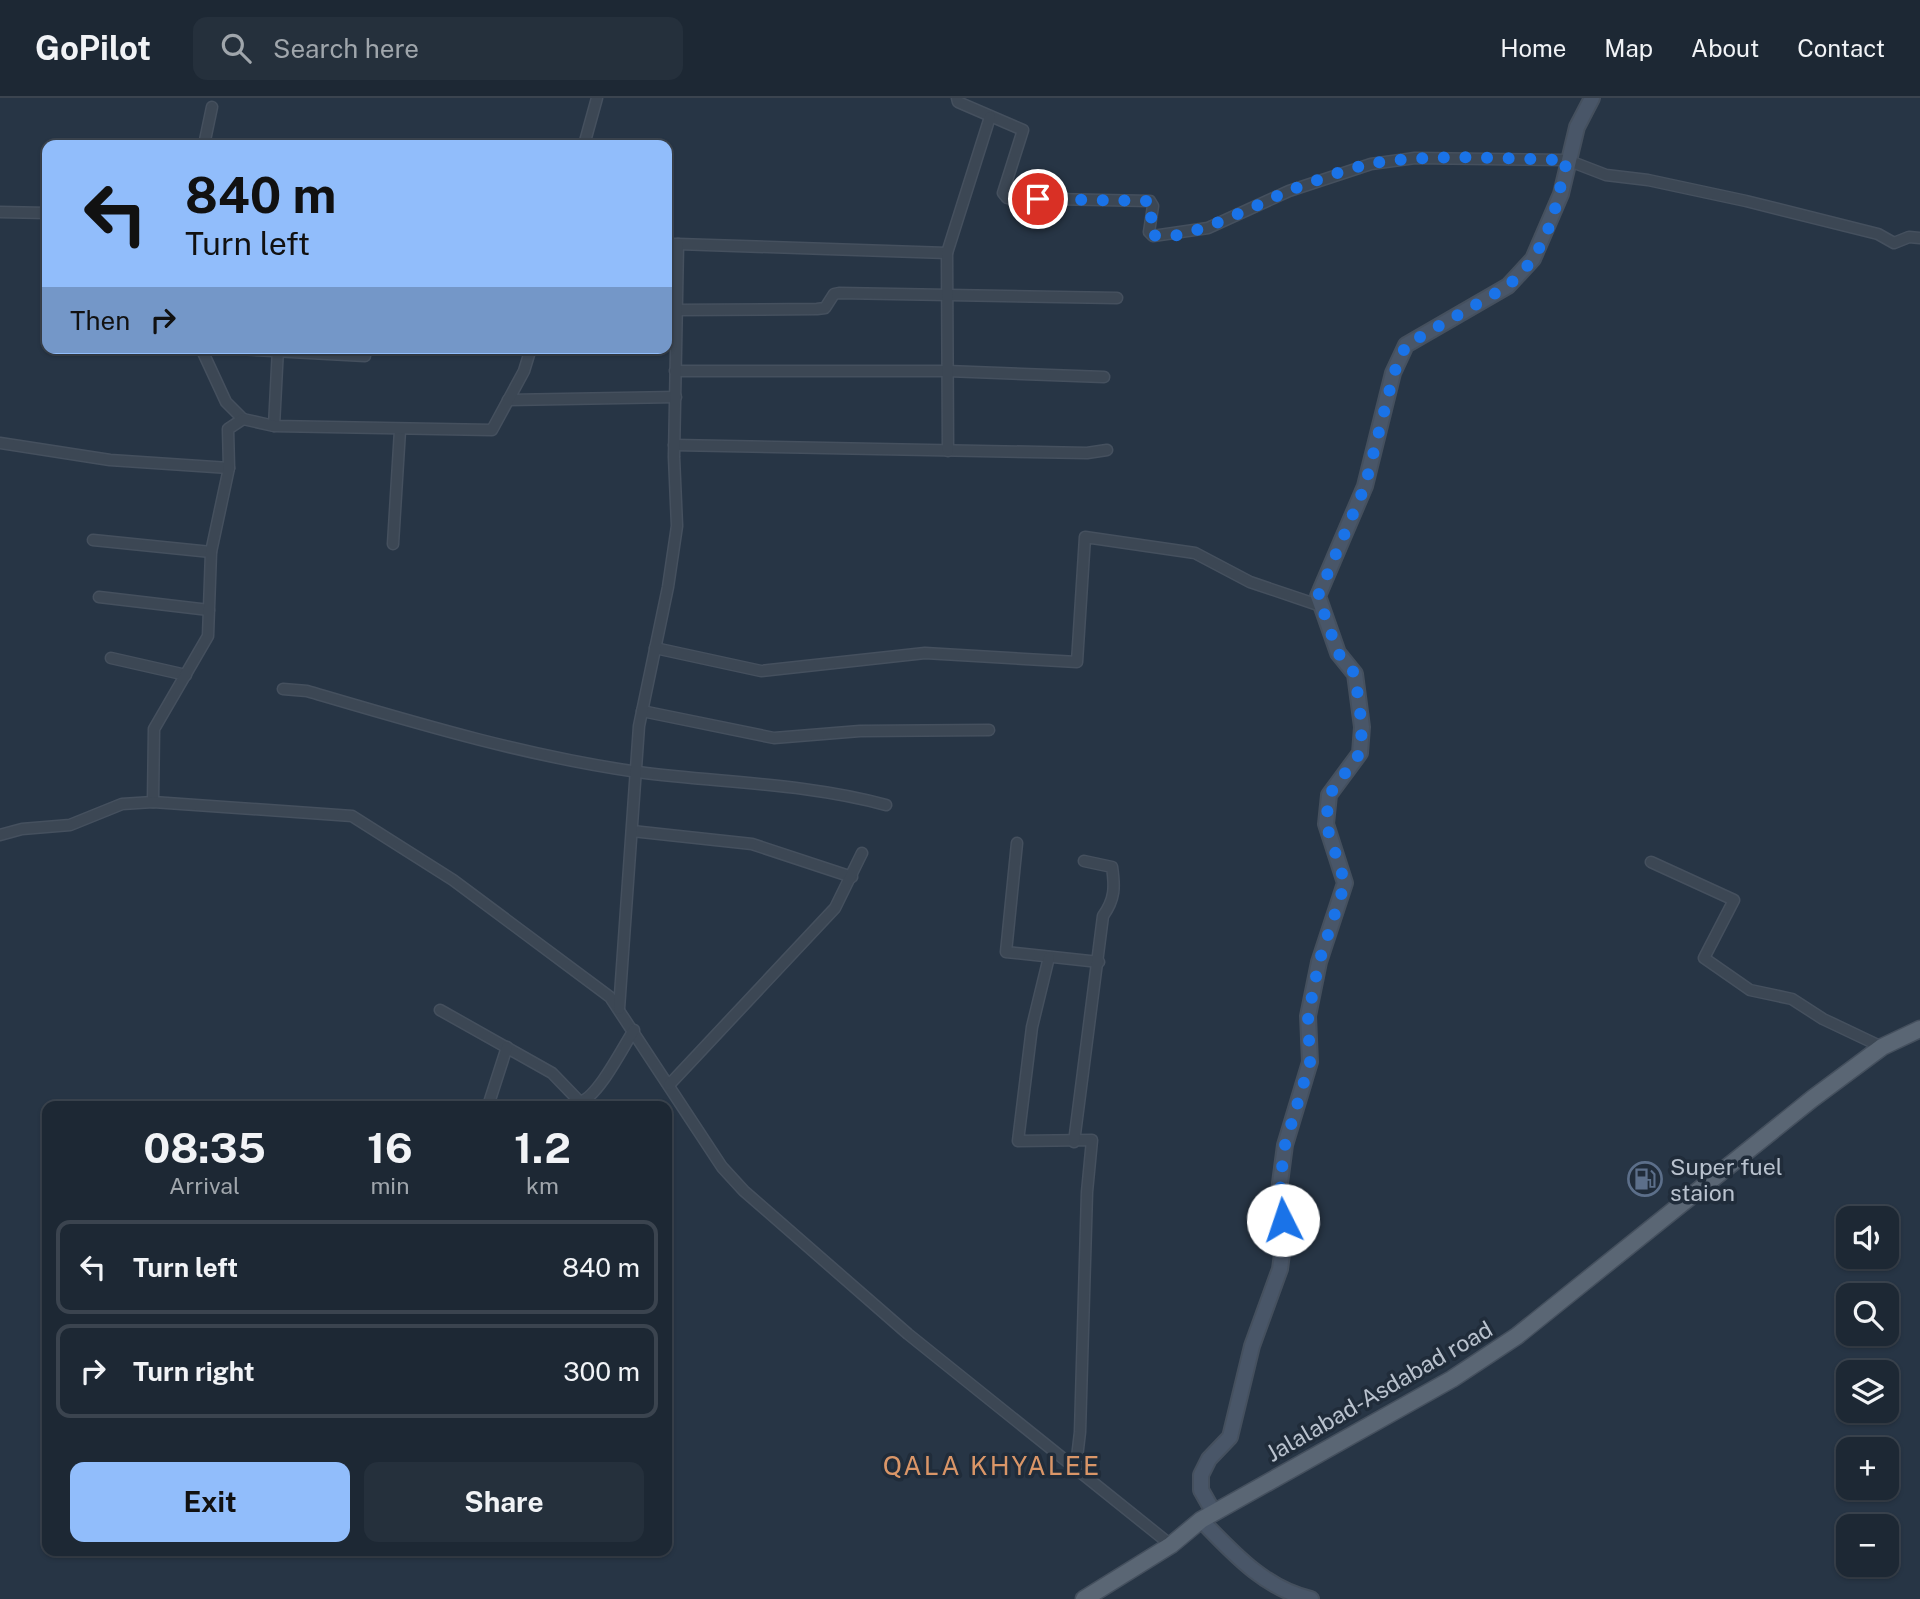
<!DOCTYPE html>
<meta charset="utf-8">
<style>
:root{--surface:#1d2834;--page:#25303c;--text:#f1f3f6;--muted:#a0a6ac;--line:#3b444f;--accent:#91bdfb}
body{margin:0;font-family:"Public Sans",sans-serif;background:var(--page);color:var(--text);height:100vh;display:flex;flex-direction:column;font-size:26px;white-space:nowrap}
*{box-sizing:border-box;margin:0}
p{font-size:23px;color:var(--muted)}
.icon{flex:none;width:38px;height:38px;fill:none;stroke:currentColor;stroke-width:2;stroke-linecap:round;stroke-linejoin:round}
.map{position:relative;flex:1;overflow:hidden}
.panel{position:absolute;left:42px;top:1003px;width:630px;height:455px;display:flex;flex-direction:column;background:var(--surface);border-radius:14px;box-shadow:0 2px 5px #0004,0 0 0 2px var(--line)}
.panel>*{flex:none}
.banner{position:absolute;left:42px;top:42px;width:630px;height:214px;border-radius:14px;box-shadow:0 2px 5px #0004,0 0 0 2px var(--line);background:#91bdfb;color:#111;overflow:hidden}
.tools{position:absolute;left:1836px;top:1108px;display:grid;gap:14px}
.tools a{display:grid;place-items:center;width:63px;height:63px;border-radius:14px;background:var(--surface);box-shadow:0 2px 5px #0004,0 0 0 2px var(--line);font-size:35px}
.pin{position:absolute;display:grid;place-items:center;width:60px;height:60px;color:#fff;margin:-30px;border:4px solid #fff;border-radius:50%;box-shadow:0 2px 7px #0007}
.me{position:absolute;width:77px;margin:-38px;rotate:356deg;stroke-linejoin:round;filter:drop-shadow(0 0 5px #0008)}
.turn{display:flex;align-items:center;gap:24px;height:147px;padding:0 28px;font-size:32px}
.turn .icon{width:91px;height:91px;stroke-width:2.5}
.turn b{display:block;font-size:49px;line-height:60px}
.then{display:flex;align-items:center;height:66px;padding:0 28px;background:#0003;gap:14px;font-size:26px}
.eta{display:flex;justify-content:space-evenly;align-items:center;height:119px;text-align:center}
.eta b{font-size:42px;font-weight:700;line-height:49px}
.primary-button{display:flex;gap:14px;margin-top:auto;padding:14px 28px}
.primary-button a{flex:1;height:80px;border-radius:14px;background:var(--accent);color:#111;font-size:28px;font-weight:700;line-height:80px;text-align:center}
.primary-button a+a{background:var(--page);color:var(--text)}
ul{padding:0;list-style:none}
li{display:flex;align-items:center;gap:21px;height:94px;margin:0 14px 10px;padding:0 14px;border:4px solid var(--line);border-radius:14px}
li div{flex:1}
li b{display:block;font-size:26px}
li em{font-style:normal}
header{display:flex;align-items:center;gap:42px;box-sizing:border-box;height:98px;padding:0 35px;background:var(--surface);border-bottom:2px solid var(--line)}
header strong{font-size:33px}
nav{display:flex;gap:38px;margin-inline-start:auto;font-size:24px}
.search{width:490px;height:63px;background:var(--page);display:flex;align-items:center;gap:18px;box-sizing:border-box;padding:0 24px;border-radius:14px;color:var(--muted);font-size:26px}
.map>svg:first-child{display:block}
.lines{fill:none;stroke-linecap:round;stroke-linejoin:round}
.street-casing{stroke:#45505e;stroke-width:13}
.secondary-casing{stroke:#45505e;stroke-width:18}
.primary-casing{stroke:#45505e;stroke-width:19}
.street{stroke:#3c4754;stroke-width:10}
.secondary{stroke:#495668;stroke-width:14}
.primary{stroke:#5a6674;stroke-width:16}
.route{stroke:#1a73e8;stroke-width:12;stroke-dasharray:0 21.6}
.labels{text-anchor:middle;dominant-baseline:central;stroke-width:7;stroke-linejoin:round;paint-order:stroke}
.poi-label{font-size:23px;fill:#b9c2ce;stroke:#202c3a;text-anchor:start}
.street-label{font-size:23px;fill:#b9c2ce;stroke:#202c3a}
.quarter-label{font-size:26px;letter-spacing:2px;fill:#da9668;stroke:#202c3a}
</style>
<header>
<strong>GoPilot</strong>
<div class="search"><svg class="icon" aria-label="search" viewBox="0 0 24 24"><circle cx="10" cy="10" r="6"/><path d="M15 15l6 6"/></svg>Search here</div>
<nav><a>Home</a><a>Map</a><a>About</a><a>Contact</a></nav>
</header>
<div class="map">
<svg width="1920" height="1501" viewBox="0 0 1920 1501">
<rect width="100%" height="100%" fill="#273545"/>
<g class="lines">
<g class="street-casing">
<g id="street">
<polyline points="957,0 958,4 1023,32 1003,95 1007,100 1150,103 1153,108 1149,134 1153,138 1208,130 1289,93 1371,66 1415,60 1567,62 1606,77 1648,82 1746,103 1878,136 1894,145 1909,139 1920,140"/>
<polyline points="204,47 212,9"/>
<polyline points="584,47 597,0"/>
<polyline points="0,114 47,115"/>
<polyline points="678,146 947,155"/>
<polyline points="676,212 817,211 825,210 834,196 839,195 1117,200"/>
<polyline points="201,250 226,304 243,321"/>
<polyline points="218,250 365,258"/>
<polyline points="675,273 947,273 1104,279"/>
<polyline points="508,302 676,299"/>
<polyline points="274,328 278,250"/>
<polyline points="0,345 110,362 229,370"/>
<polyline points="674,347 1087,355 1107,352"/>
<polyline points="948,353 947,155 990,19"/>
<polyline points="93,442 211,454"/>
<polyline points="393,446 400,332"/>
<polyline points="99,499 209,512"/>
<polyline points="655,550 761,573 925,555 1077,564 1085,439 1195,455 1250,484 1321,508"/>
<polyline points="111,560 186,577"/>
<path d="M283,591l24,2c109,32 218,65 331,81 83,11 168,11 248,33"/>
<polyline points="642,613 774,640 860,633 989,632"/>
<polyline points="153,704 154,631 208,538 211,454 229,370 228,331 243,321 274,328 492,332 524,273 531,250"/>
<polyline points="632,733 752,746 852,779"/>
<polyline points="0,737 22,731 70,727 122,706 153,704 352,718 453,782 610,899 722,1069 744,1093 908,1236 1171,1447"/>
<polyline points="1017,745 1006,854 1099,864"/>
<polyline points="1651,764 1734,802 1704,860 1750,892 1792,901 1823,921 1882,949"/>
<polyline points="1049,859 1032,929 1018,1043 1092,1042 1087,1094 1080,1334 1076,1368"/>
<polyline points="619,911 639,628 668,489 677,428 674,359 678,146 667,146"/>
<path d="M440,912l112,63 28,29c18,-5 43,-55 54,-72"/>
<polyline points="669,987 835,810 862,755"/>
<polyline points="488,1008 507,949"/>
<path d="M1074,1044l29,-226c12,-17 12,-29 9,-49l-28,-6"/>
</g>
</g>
<g class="secondary-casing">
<g id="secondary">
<polyline points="1214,1415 1201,1392 1201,1377 1209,1361 1230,1339 1252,1248 1280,1171 1284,1141 1280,1085 1285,1047 1310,964 1308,918 1319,864 1345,785 1326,726 1329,697 1360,655 1362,629 1355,576 1338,555 1318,498 1365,388 1393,275 1406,247 1508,188 1533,161 1561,96 1577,29 1592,0"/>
<path d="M1201,1422c31,32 64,69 110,79"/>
</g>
</g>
<g class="primary-casing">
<polyline id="primary" points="1084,1501 1171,1447 1201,1422 1452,1281 1517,1238 1812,1001 1882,949 1920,931"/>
</g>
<use href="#street" class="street"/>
<use href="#secondary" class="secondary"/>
<use href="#primary" class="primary"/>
</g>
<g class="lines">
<path class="route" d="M1038,101l112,2 3,5 -4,26c20,20 115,-31 139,-41 27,-10 59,-23 87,-28 62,-10 128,-4 192,-3l-15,61 -18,38 -26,27 -102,59 -12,28 -29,113 -47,110 20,57 17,21 7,53 -2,26 -31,42 -3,29 19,59 -26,79 -11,54 2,46 -25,83 -5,38 3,37"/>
</g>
<defs>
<g id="fuel-ring" transform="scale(1.75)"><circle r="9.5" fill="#202c3a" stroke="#5c6f8a" stroke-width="1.5"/><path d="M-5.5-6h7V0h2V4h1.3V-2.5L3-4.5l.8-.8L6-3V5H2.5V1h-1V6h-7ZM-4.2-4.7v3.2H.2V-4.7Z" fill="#5c6f8a"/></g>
</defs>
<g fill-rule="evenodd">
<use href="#fuel-ring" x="1645" y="1081"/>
</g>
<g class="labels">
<g class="poi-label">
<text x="1670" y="1068">Super fuel<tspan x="1670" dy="26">staion</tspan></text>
</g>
<g class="street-label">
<text transform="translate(1379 1293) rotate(-30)">Jalalabad-Asdabad road</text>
</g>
<g class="quarter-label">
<text x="992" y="1367">QALA KHYALEE</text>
</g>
</g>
</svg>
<div class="tools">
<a><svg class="icon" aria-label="sound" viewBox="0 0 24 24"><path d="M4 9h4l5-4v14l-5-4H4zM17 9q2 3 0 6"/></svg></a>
<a><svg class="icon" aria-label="search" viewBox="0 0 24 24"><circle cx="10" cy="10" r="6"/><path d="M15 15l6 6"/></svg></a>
<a><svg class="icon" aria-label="layers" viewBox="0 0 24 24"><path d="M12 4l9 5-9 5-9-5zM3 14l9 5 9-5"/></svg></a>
<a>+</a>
<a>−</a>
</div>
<div class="pin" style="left:1038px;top:101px;background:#d93025"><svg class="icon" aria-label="arrive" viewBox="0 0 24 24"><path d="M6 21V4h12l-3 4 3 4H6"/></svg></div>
<svg class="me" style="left:1283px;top:1122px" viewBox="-20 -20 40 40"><circle r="19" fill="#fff"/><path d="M0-13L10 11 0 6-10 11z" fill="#1a73e8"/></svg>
<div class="banner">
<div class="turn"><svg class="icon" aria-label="left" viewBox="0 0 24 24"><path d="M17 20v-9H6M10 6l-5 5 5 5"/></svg><div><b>840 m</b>Turn left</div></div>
<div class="then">Then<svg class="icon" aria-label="right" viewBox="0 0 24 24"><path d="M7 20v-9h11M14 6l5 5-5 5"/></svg></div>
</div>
<section class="panel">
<div class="eta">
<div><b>08:35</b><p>Arrival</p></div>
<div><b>16</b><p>min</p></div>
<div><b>1.2</b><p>km</p></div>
</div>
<ul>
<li><svg class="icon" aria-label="left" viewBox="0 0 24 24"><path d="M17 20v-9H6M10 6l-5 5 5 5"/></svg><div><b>Turn left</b></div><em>840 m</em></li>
<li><svg class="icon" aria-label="right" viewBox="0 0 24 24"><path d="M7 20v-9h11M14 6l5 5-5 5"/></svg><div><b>Turn right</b></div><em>300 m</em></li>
</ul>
<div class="primary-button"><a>Exit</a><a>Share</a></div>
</section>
</div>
